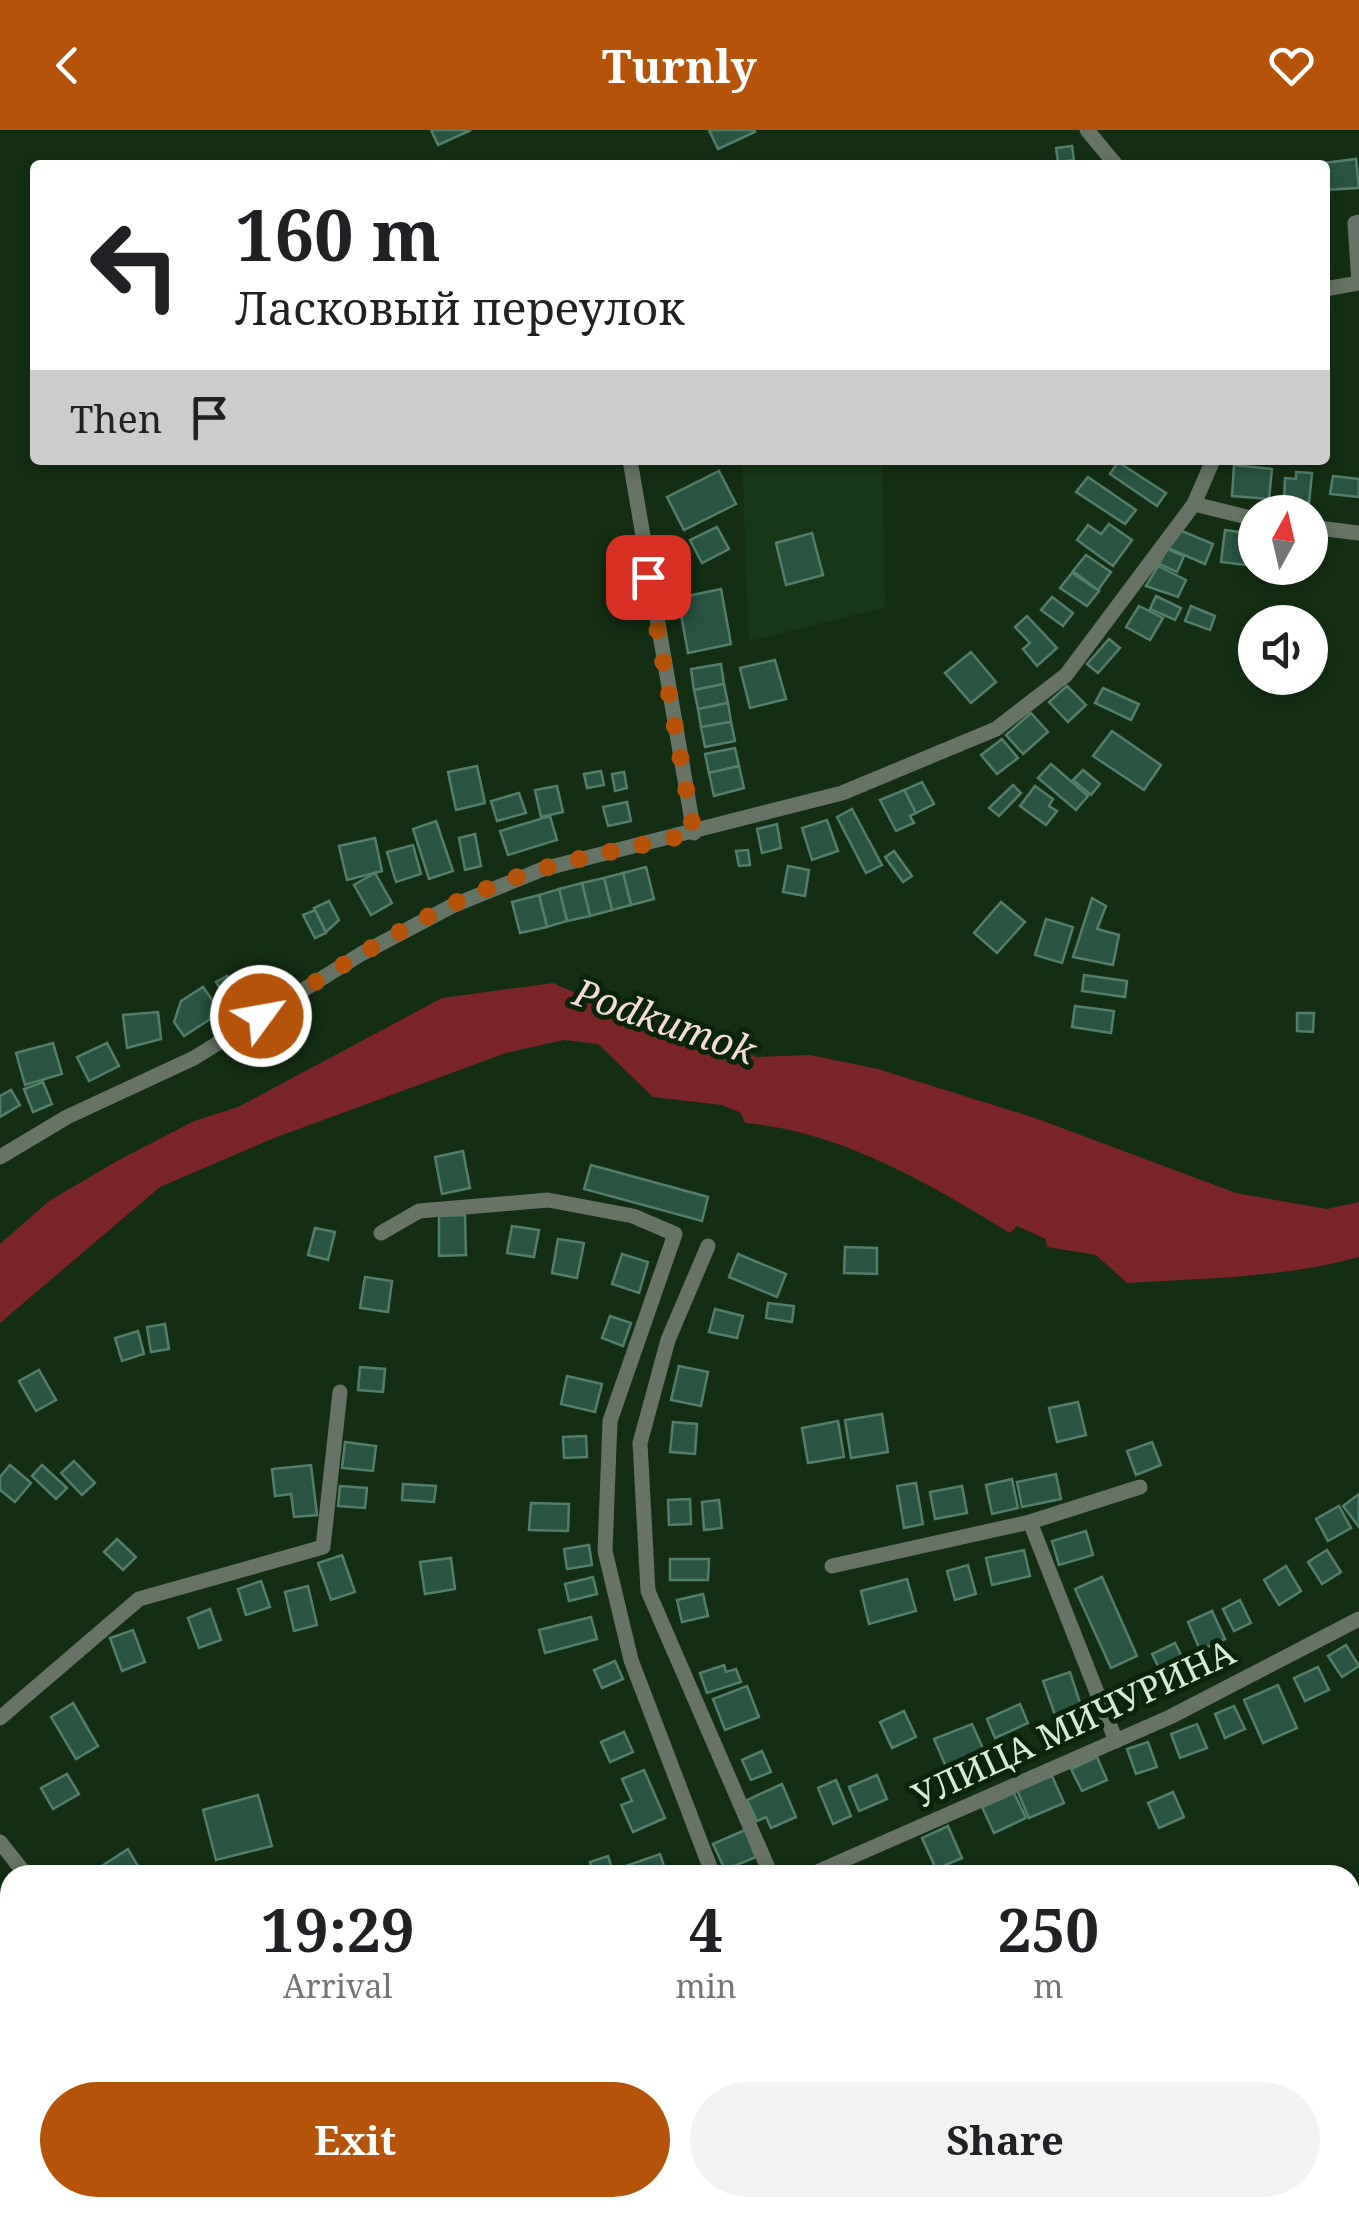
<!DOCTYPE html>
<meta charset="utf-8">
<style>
:root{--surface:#fff;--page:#f2f2f2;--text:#202124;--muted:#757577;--accent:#b45309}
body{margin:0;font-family:"Noto Serif",serif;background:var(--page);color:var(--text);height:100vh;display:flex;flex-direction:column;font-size:38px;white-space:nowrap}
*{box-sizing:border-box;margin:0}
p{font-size:32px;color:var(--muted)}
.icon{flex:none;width:55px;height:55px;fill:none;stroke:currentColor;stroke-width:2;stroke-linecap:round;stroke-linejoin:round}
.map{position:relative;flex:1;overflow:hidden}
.sheet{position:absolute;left:0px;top:1735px;width:1360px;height:352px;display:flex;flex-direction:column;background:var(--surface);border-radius:30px 30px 0 0;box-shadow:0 5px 15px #0003}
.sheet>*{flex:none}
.guide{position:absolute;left:30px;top:30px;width:1300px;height:305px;border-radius:10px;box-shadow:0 5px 15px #0003;background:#fff;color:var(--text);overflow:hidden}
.needle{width:65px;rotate:8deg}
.tools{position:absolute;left:1238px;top:365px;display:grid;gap:20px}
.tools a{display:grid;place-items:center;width:90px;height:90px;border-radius:50%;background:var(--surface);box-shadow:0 5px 15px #0003;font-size:50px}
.pin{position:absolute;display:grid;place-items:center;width:85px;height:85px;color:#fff;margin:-42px;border-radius:20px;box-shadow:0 5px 15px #0006}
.me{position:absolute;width:110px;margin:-55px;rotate:58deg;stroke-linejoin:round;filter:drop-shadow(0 0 8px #0008)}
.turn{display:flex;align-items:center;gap:35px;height:210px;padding:0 40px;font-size:45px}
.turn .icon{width:130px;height:130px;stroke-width:2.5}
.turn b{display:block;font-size:70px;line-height:85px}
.then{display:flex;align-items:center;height:95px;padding:0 40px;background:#0003;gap:20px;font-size:38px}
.eta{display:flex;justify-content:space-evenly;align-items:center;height:170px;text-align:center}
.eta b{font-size:60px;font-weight:700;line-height:70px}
.action{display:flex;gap:20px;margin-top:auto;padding:20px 40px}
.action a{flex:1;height:115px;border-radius:60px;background:var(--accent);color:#fff;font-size:40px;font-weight:700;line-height:115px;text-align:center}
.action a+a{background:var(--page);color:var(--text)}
header{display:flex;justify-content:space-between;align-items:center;height:130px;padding:0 40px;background:var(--accent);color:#fff;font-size:45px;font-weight:700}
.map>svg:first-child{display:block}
.built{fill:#173816}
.water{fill:#7a2527}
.building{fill:#285441;stroke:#527f6a;stroke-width:2.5}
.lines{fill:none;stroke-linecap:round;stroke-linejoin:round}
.street{stroke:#667365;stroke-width:15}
.secondary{stroke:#899e87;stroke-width:20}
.route{stroke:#b45309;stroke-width:18;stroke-dasharray:0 32.4}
.labels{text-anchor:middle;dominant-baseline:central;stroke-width:10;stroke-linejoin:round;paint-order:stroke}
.street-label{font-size:35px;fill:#d8e9d7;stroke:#092409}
.water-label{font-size:38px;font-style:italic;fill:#f6dbd9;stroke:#092409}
</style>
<header><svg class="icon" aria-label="back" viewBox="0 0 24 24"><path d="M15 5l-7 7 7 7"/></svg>Turnly<svg class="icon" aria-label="heart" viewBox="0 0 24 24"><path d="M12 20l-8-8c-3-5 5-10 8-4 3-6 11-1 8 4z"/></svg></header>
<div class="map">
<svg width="1359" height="2087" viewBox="0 0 1359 2087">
<rect width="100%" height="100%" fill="#132e12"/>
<polygon class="built" points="742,331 882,332 885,477 749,511"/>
<path class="water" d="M553,853l29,13 109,30 66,31 53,-2 68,14 157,49 201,75 91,16 32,-7v55c-75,21 -154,21 -232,26l-31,-28 -49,-8 -1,-8 -29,-13 -7,7c-80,-49 -169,-102 -265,-110l-4,-10 -19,-8 -69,-8 -55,-53 -34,-4 -58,13 -232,85 -114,49 -160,136v-79l49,-43 68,-40 77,-40 44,-14 204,-109z"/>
<g class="building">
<polygon points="431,0 471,0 438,15"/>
<polygon points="709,0 754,0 755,2 718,19"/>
<polygon points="1072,16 1074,30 1058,32 1056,18"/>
<polygon points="1356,29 1359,58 1325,60 1325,35 1308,35"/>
<polygon points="1118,332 1166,363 1157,376 1110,344"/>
<polygon points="1234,335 1272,339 1269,369 1232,366"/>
<polygon points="719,341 736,374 684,400 667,367"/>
<polygon points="1296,342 1312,343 1309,373 1284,371 1285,348 1296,349"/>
<polygon points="1333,346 1359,349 1359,367 1330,364"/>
<polygon points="1088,347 1136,380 1125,394 1076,362"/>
<polygon points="1109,394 1132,410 1113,436 1077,410 1088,395 1101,404"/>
<polygon points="717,397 729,419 702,433 690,410"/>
<polygon points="1177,399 1213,414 1205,434 1168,418"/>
<polygon points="1225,400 1255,404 1255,436 1221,432"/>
<polygon points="812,403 823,445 786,455 776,413"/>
<polygon points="1167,419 1184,426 1177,442 1159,434"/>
<polygon points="1086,425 1111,442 1098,460 1073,441"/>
<polygon points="1158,436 1186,450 1178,467 1146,456"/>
<polygon points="1072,443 1099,461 1087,476 1060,458"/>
<polygon points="721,459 731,514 688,523 678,468"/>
<polygon points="1156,466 1181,478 1175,490 1150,479"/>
<polygon points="1052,467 1073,483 1063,496 1041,480"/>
<polygon points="1139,476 1163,488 1150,510 1126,497"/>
<polygon points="1191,476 1215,486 1210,500 1185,491"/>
<polygon points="1027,486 1057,518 1037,536 1023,519 1030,513 1015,497"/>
<polygon points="1109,509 1120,518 1098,543 1087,534"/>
<polygon points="971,522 996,552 971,573 945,543"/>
<polygon points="775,530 786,569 750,578 740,538"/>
<polygon points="721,534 724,554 694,560 691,539"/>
<polygon points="724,554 728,573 698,579 694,560"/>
<polygon points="1067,556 1086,575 1068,592 1049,572"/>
<polygon points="1103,558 1139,574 1131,590 1095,573"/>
<polygon points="728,573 731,592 701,597 698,579"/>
<polygon points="1031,583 1048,602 1023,624 1006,605"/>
<polygon points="731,592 735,611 705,617 701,597"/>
<polygon points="1112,601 1161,635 1144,660 1093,626"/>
<polygon points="1002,609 1018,628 997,644 981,625"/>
<polygon points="735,618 739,636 709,643 705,624"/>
<polygon points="1051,634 1088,666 1076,680 1038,648"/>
<polygon points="477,636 485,673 456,680 448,642"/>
<polygon points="739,636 744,658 714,666 709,643"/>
<polygon points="1083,640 1100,654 1091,665 1073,650"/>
<polygon points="601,641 604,655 587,658 584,644"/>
<polygon points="624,642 627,658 615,661 612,644"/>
<polygon points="922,652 934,674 916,683 904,660"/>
<polygon points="1013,655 1021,663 999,686 989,678"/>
<polygon points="557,656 563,682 541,687 535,660"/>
<polygon points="1035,656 1053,669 1049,676 1057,681 1046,695 1020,676"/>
<polygon points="904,660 916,683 910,686 914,693 896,701 880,670"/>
<polygon points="519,663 526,683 497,691 491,671"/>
<polygon points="627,672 631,691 608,696 603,677"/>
<polygon points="852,679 882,735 866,743 837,687"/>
<polygon points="550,686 557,710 508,725 500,701"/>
<polygon points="827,690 838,721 812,730 802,698"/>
<polygon points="436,691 453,741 429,749 413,699"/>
<polygon points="777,694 781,718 762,723 757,699"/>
<polygon points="475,704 481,736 465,740 459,708"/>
<polygon points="375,708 382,741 347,750 339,716"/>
<polygon points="413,715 421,744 396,752 387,722"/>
<polygon points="748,720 750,735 739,736 736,721"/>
<polygon points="894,721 912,746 903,752 885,727"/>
<polygon points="788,736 809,740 805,766 783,762"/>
<polygon points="646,737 654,769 631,775 623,743"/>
<polygon points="375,743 392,773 371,785 354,755"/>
<polygon points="623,743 631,775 612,780 604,748"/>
<polygon points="604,748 612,780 590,786 582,753"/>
<polygon points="582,753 590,786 567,791 559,759"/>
<polygon points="559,759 567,791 547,797 539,765"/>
<polygon points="539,765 547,797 520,803 512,772"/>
<polygon points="1092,768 1106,776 1097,799 1119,805 1113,835 1073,827"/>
<polygon points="329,771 339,790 326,802 314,778"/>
<polygon points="1001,772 1025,792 997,823 974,803"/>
<polygon points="315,780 326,803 315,808 303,785"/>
<polygon points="1046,789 1073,797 1062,833 1035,825"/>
<polygon points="258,837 268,854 246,868 235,851"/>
<polygon points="1084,845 1127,851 1125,867 1082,861"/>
<polygon points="227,846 242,867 229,874 216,852"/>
<polygon points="203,857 221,882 184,906 174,892 181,871"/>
<polygon points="1075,876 1114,881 1111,903 1072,897"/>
<polygon points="158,882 161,909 127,918 123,885"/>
<polygon points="1297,883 1314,883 1313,902 1297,901"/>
<polygon points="53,913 62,944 25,955 16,923"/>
<polygon points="107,913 119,936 89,951 77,927"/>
<polygon points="43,952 52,974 33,982 24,959"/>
<polygon points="11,960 20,975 0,987 0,966"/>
<polygon points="463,1021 470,1058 442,1064 435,1027"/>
<polygon points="591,1035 708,1067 702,1091 584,1059"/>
<polygon points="465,1085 466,1125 439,1126 439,1086"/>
<polygon points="512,1096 539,1100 534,1127 507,1123"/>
<polygon points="315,1098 335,1102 328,1130 308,1125"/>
<polygon points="558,1109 584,1113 577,1148 552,1143"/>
<polygon points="845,1117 877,1118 877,1144 844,1143"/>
<polygon points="622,1124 648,1132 639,1163 612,1154"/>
<polygon points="738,1124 786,1144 777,1167 729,1147"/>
<polygon points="365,1147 392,1151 388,1182 360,1178"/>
<polygon points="768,1173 794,1176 792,1192 766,1188"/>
<polygon points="715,1179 743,1186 737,1208 709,1202"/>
<polygon points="610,1186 631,1193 623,1216 602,1208"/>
<polygon points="165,1194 169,1219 151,1222 147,1197"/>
<polygon points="138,1201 144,1224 122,1231 115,1208"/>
<polygon points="679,1236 708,1242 701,1276 671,1270"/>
<polygon points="360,1237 385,1239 383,1262 358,1260"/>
<polygon points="39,1240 56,1270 36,1281 19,1251"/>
<polygon points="567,1246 602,1254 595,1282 561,1274"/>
<polygon points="1078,1272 1086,1305 1057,1312 1049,1278"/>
<polygon points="882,1284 888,1322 851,1328 845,1290"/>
<polygon points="838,1291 844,1327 808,1333 802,1298"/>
<polygon points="673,1292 697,1294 695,1324 670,1322"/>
<polygon points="586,1306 587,1327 564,1328 563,1307"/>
<polygon points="345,1312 376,1316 373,1341 342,1338"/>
<polygon points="1152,1312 1161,1335 1136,1345 1127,1321"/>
<polygon points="74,1331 95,1353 82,1365 61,1343"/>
<polygon points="10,1335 31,1353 15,1372 0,1360 0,1347"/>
<polygon points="42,1335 67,1358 56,1369 32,1346"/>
<polygon points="311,1335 317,1385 294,1387 291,1364 275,1366 272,1339"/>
<polygon points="1056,1344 1061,1369 1022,1377 1017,1352"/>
<polygon points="1012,1349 1018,1378 992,1384 986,1355"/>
<polygon points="916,1353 923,1394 904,1398 897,1356"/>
<polygon points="403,1354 436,1356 434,1372 402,1370"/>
<polygon points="340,1356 367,1358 365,1378 338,1376"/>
<polygon points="962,1356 967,1383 935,1389 930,1362"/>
<polygon points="1359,1364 1359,1397 1343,1376"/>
<polygon points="690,1369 691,1394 669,1395 668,1370"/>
<polygon points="719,1370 722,1398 704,1400 702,1372"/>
<polygon points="531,1373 569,1374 568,1401 529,1400"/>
<polygon points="1339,1376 1351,1398 1328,1411 1316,1389"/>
<polygon points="1086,1401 1093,1425 1059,1435 1052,1411"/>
<polygon points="117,1409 136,1427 123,1440 104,1422"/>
<polygon points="589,1415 592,1435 567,1439 564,1419"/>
<polygon points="1024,1420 1030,1446 992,1455 986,1428"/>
<polygon points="1327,1420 1341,1442 1322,1454 1308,1432"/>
<polygon points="342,1425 355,1462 331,1470 318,1433"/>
<polygon points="451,1428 455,1459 425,1464 420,1432"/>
<polygon points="670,1429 709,1429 708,1450 670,1450"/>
<polygon points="968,1435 976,1464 955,1470 947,1441"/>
<polygon points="1286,1436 1301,1461 1279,1475 1264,1450"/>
<polygon points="593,1447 597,1464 569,1471 565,1454"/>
<polygon points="1102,1447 1137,1526 1111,1538 1075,1459"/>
<polygon points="907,1449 916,1481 869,1494 861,1461"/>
<polygon points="261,1451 270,1477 246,1485 238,1459"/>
<polygon points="308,1456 317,1495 294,1501 285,1462"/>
<polygon points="703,1464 708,1486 682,1492 677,1470"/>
<polygon points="1240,1470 1251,1493 1234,1501 1223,1479"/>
<polygon points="210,1479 221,1510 199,1518 188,1488"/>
<polygon points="1212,1481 1225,1509 1200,1520 1188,1492"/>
<polygon points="591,1487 597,1509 545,1523 539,1500"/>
<polygon points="133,1500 145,1532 122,1541 110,1508"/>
<polygon points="1175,1513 1183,1529 1160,1540 1152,1524"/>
<polygon points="1346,1515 1359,1536 1342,1547 1328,1526"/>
<polygon points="615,1531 623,1549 602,1558 594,1540"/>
<polygon points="724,1535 726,1542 736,1539 741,1552 707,1563 700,1543"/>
<polygon points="1318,1537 1329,1560 1305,1571 1294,1548"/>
<polygon points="1070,1542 1081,1576 1055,1585 1043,1551"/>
<polygon points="1278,1555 1297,1598 1263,1613 1244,1570"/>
<polygon points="747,1556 759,1587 725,1600 713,1569"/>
<polygon points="73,1573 98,1616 76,1629 51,1587"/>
<polygon points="1020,1574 1028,1593 995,1608 987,1589"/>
<polygon points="1234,1576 1245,1599 1225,1608 1215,1584"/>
<polygon points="904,1581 916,1607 892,1618 880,1592"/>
<polygon points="972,1594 985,1623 947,1639 934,1609"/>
<polygon points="1197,1594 1207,1618 1180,1628 1171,1604"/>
<polygon points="624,1602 633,1622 610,1632 601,1612"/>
<polygon points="1148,1612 1157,1637 1136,1644 1127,1619"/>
<polygon points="762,1621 771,1642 751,1650 742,1630"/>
<polygon points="1097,1627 1107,1650 1082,1661 1071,1639"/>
<polygon points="644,1640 665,1688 633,1702 621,1675 632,1671 622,1649"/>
<polygon points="67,1644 79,1664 53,1679 41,1658"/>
<polygon points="877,1645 887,1669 859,1681 849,1657"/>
<polygon points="1052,1646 1064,1673 1029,1688 1017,1660"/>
<polygon points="836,1650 851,1686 833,1694 818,1658"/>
<polygon points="782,1654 796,1687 771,1698 766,1687 757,1691 747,1670"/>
<polygon points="1173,1662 1184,1687 1159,1698 1148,1673"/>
<polygon points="1014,1663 1026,1688 994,1703 982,1677"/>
<polygon points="258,1665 272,1716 216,1730 203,1680"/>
<polygon points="948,1696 962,1728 936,1739 922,1708"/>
<polygon points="745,1700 756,1727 725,1740 713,1714"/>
<polygon points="128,1719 139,1738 128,1745 101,1745 97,1739"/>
<polygon points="660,1724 667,1745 626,1745 623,1737"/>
<polygon points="608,1726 614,1745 595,1745 590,1732"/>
<polygon points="1350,1870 1359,1896 1359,1914 1350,1917"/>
<polygon points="1355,2008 1359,2038 1350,2044 1350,2011"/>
<polygon points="10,2018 10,2040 0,2044 0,2021"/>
<polygon points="23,2078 26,2087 3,2087 2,2085"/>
<polygon points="70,2078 100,2078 78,2087"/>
<polygon points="203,2078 244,2078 229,2087 206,2087"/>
<polygon points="267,2078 276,2087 255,2087"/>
<polygon points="398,2078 415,2078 424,2087 389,2087"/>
<polygon points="645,2078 707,2078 718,2087 656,2087"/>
<polygon points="882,2078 910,2078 899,2087 890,2087"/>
<polygon points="975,2078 1012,2078 1022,2087 966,2087"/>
<polygon points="1291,2078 1295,2085 1292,2087 1262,2087 1256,2079"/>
</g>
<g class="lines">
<g class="street">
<polyline points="1087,0 1116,35"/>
<polyline points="1325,159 1359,153 1355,93 1359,92"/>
<polyline points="630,330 694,703"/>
<polyline points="1194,374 1255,389"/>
<polyline points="1310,397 1359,403"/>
<polyline points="0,1027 67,987 194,928 361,824 452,776 543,739 842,663 996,599 1066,545 1194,374 1213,330"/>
<polyline points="381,1103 419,1081 548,1070 633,1086 675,1104 610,1291 605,1421 631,1530 713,1745"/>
<polyline points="708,1116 668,1210 640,1313 648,1461 771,1745"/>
<polyline points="1030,1392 1116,1611"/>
<polyline points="832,1436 1030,1392 1140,1357"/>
<polyline points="0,1588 139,1469 323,1417 340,1262"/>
<polyline points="0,1712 26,1745"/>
<polyline points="810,1745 1170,1587 1359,1489"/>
<polyline points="0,2063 10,2059"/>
<polyline points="318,2078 327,2087"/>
</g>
<g class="secondary">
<polyline points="1350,1979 1359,1972"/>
<polyline points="1193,2078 1195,2087"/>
<polyline points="1097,2087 1098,2078"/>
<polyline points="1217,2087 1229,2078"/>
</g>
</g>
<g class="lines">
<path class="route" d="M261,886c89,-55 182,-118 284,-148 49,-14 100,-23 149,-35l-46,-256"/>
</g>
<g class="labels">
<g class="street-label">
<text transform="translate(1073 1593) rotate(-25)">УЛИЦА МИЧУРИНА</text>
</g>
<g class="water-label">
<text transform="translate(665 890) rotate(19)">Podkumok</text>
</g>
</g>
</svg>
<div class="tools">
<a><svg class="needle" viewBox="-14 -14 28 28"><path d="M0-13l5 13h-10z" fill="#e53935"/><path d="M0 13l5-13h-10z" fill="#757577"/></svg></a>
<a><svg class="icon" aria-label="sound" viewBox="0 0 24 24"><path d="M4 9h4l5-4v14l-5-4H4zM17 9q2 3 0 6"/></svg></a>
</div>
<div class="pin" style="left:648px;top:447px;background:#d93025"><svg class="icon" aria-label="arrive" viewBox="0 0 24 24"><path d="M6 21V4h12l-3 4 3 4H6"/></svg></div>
<svg class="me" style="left:261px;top:886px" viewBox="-20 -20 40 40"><circle r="17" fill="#b45309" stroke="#fff" stroke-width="3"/><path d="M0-11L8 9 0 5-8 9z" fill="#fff"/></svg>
<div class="guide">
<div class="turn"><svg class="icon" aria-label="left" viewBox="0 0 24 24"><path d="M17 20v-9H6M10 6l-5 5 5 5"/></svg><div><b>160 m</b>Ласковый переулок</div></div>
<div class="then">Then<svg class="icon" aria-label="arrive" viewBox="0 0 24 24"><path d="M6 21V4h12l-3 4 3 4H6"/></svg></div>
</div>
<section class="sheet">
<div class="eta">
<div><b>19:29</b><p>Arrival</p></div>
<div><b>4</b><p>min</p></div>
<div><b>250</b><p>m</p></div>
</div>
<div class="action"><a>Exit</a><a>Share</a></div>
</section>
</div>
